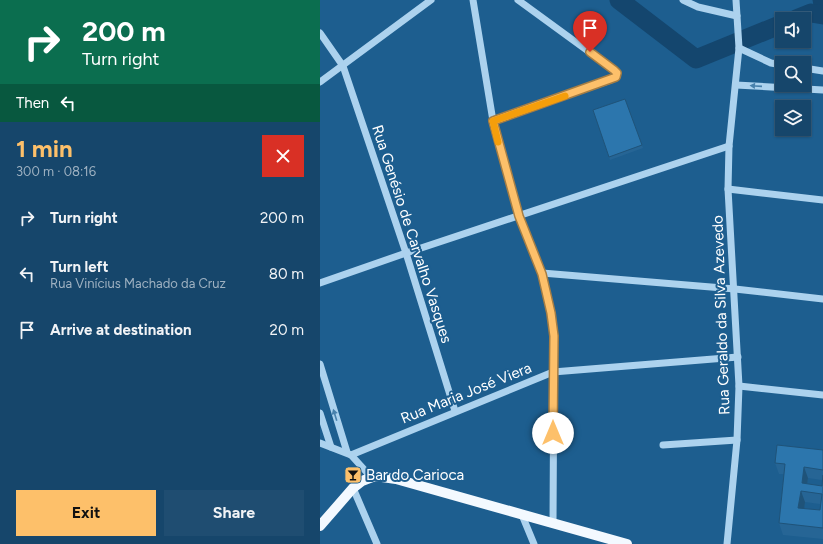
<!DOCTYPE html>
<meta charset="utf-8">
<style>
:root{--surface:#16466b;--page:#1f4d71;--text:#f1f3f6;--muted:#9eb1c1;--line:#355e7e;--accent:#fdc06a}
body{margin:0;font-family:Figtree,sans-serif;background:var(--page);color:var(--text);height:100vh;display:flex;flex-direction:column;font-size:15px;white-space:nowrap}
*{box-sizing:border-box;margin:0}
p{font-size:13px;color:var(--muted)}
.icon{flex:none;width:22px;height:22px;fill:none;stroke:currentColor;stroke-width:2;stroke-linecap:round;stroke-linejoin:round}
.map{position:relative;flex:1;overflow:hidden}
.details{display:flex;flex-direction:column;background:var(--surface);width:320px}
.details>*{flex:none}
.hud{background:#0b6e4f;color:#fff;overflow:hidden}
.fabs{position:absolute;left:455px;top:12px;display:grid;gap:8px}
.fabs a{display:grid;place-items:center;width:36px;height:36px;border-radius:0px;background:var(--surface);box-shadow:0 1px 3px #0004,0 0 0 1px var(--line);font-size:20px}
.pin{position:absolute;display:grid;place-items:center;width:34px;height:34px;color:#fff;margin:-41px -17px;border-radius:50% 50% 50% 0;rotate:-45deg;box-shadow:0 0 4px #0007}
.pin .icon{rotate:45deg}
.me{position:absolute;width:44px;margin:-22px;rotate:0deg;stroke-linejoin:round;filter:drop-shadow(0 0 3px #0008)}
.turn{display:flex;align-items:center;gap:14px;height:84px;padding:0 16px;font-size:18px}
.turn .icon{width:52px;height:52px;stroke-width:2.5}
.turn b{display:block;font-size:28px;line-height:34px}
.then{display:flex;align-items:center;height:38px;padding:0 16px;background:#0003;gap:8px;font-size:15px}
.round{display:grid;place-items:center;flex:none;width:42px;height:42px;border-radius:0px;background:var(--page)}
.head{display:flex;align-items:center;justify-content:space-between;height:68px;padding:0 16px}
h1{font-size:24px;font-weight:700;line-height:30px;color:var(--accent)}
.primary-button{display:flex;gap:8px;margin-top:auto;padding:8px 16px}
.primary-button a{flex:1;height:46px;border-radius:0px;background:var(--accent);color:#111;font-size:16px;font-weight:700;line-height:46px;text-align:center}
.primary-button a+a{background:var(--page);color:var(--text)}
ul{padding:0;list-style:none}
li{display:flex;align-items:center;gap:12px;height:56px;padding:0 16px}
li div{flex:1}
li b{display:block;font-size:15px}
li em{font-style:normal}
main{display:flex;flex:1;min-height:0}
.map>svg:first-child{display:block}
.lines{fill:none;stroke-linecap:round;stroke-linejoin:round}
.river{stroke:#14466e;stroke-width:19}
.minor{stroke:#acd2ee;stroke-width:7}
.major{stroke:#f3f9ff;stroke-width:10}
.wall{fill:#266595;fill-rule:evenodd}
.shaded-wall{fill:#1f5379}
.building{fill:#2c76ad;stroke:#1f5379;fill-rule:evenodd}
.oneway{fill:#4881ac}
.route-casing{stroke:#a47d45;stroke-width:10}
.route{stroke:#fdc06a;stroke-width:7}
.slow{stroke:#f59e0b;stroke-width:7}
.labels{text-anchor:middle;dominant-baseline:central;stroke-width:4;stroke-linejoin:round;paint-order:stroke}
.street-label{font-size:15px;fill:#fff;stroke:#1d5e8f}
.poi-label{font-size:15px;fill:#fff;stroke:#1d5e8f;text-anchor:start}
</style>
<main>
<section class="details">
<div class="hud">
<div class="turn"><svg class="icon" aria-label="right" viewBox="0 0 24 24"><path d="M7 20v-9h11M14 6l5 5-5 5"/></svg><div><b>200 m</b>Turn right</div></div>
<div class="then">Then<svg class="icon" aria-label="left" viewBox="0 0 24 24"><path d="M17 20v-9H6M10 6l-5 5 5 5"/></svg></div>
</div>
<div class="head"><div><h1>1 min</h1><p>300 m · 08:16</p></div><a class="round" style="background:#d93025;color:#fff"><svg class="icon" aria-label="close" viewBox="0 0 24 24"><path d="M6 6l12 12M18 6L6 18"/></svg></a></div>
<ul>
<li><svg class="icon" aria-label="right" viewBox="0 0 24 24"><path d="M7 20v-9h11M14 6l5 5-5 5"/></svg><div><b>Turn right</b></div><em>200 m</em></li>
<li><svg class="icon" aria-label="left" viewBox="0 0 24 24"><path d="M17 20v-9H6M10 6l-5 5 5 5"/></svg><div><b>Turn left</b><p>Rua Vinícius Machado da Cruz</p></div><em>80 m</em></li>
<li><svg class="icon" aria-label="arrive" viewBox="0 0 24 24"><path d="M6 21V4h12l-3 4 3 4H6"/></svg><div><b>Arrive at destination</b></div><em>20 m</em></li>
</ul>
<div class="primary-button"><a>Exit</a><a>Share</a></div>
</section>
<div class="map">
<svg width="503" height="544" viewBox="0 0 503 544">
<rect width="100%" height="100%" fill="#1d5e8f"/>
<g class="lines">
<g class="river">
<polyline points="299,0 376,59 462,24"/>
<polyline points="502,0 503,0"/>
<polyline points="476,19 491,13 503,15"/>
</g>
<g class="minor">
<polyline points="153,0 173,121 199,216 222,273 231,313 234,336 233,524"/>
<polyline points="363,0 378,7 417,16"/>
<polyline points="0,33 23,66 86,253 135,411"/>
<polyline points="419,48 451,63 462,65"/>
<polyline points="484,68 503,71"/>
<polyline points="0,82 111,0"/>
<polyline points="416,85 503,90"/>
<polyline points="173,121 291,80 297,75 294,70 198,0"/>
<polyline points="408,189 503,200"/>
<polyline points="222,273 415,289 503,299"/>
<polyline points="0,283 86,253 409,146"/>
<polyline points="0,364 27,452"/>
<polyline points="419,386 503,395"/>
<polyline points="0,413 11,447"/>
<polyline points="0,443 31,455 51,477"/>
<polyline points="343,445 417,440"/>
<polyline points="31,455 233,372 418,357"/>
<polyline points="33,488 57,544"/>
<polyline points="202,515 214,544"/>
<polyline points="407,544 417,440 419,386 408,189 409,146 419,48 416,0"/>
</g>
<polyline class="major" points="0,526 33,488 42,481 55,476 76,479 307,544"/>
</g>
<g class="wall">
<polygon points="305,99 323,148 290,160 273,110"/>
<path d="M503,450v89l-40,-4 -4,-12 5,-49h-5l-4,-11zM488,478l14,2v6l-15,-2zM485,502l15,2v6l-16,-2z"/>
</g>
<g class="shaded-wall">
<polygon points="484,467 488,478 486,492 482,483"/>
<polygon points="481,491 485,502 483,519 478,508"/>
</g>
<g class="building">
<polygon points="305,99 322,145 289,157 273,110"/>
<path d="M457,445l46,5v20l-19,-3 -2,16 20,3 1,-11v53l-44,-5 6,-59 -10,-1zM481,491l21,3 -2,16 -22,-2z"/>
</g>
<defs><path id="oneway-solid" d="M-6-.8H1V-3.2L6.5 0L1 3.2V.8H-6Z"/></defs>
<g class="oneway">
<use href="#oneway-solid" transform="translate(436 86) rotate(-176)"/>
<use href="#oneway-solid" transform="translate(15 415) rotate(-107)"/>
</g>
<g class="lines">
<g class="route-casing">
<polyline id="route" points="233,433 234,336 231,313 222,274 199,216 173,121 296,77 297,73 294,70 270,52"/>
</g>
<use href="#route" class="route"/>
<polyline class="slow" points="178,142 173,121 245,96"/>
</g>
<defs>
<g id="bar-square" transform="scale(0.9)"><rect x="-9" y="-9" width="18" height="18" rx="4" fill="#fdc06a" stroke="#1d5e8f"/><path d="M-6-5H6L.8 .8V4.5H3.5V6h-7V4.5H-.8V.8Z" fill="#111"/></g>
</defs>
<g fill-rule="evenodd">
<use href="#bar-square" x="33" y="475"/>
</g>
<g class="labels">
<g class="street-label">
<text transform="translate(92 234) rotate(72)">Rua Genésio de Carvalho Vasques</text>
<text transform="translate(401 315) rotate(-92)">Rua Geraldo da Silva Azevedo</text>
<text transform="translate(146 393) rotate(-22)">Rua Maria José Viera</text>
</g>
<g class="poi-label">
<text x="46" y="475">Bar do Carioca</text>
</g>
</g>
</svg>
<div class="fabs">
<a><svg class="icon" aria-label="sound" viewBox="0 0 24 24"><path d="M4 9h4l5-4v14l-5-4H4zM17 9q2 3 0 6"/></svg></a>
<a><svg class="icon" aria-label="search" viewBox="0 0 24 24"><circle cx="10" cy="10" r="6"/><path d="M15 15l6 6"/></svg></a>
<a><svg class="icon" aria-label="layers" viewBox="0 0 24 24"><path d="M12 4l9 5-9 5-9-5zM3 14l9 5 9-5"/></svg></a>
</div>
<div class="pin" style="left:270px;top:52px;background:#d93025"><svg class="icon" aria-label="arrive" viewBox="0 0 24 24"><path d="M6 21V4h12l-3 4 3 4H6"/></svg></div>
<svg class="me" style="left:233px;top:433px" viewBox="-20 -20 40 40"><circle r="19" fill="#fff"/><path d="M0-13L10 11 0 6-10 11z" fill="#fdc06a"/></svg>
</div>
</main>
